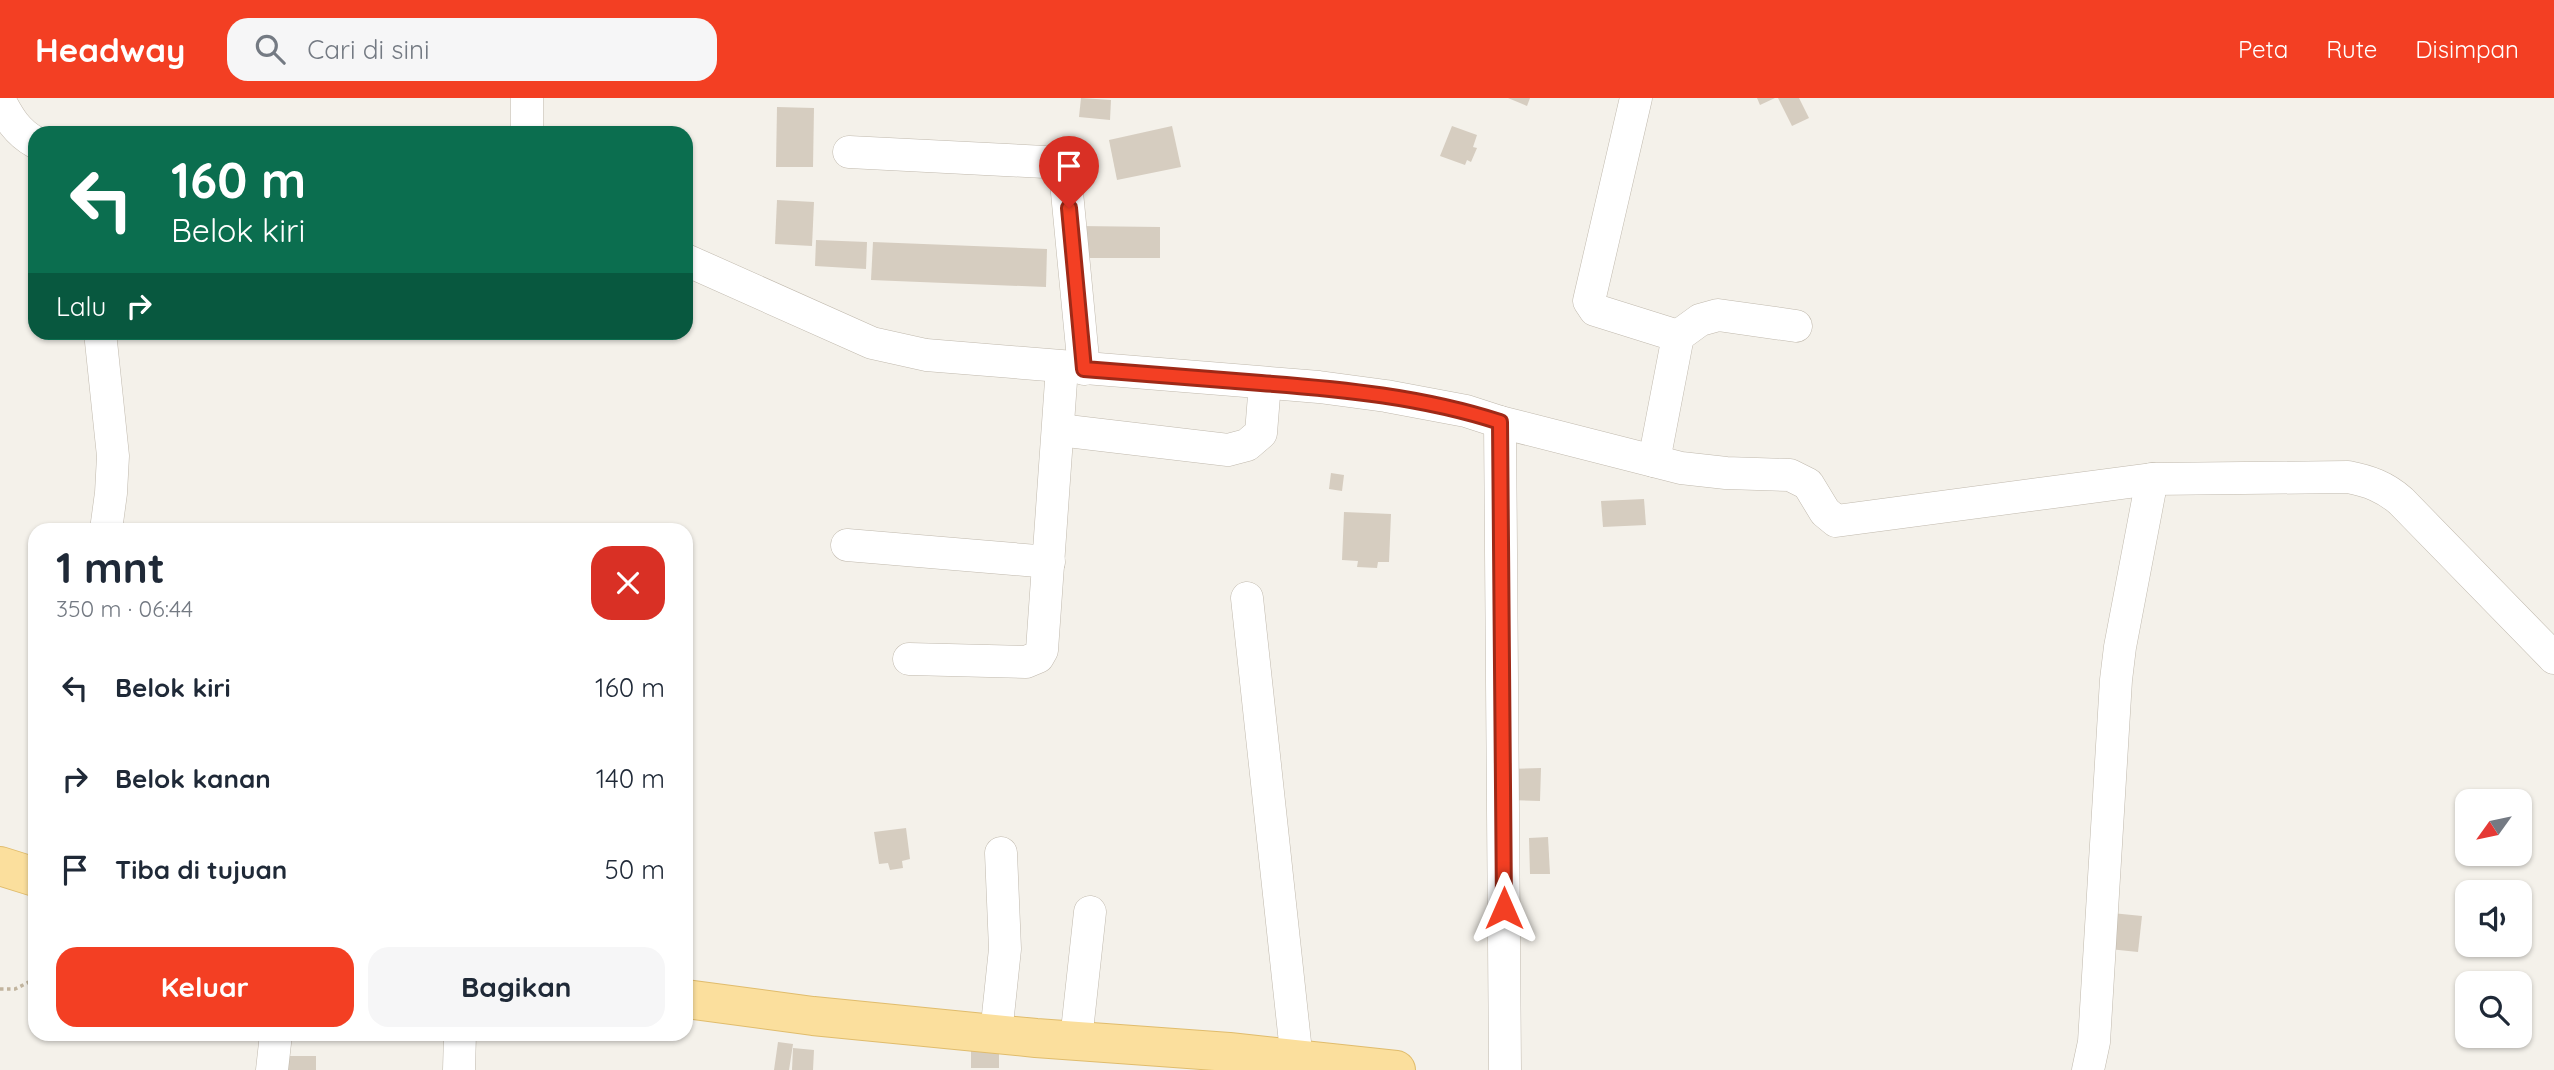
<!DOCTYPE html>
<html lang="id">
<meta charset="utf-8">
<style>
:root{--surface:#fff;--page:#f6f6f7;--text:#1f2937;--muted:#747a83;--accent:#f33f23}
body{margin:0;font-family:Quicksand,sans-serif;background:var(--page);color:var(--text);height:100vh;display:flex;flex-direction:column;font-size:26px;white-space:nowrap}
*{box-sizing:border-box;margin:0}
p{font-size:23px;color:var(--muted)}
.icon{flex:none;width:38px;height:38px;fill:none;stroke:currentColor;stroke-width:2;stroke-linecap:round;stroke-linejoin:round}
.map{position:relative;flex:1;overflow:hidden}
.drawer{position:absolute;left:28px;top:425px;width:665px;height:518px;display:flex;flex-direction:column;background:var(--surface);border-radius:21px;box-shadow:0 2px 5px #0004}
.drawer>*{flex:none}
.banner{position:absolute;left:28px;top:28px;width:665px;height:214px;border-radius:21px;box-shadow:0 2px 5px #0004;background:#0b6e4f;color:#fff;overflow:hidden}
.needle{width:46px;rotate:237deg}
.tools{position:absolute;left:2455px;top:691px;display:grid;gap:14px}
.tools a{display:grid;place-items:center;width:77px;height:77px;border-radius:14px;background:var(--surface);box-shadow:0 2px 5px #0004;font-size:35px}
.pin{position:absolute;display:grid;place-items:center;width:60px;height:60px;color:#fff;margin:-72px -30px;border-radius:50% 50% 50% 0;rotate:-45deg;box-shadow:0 0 7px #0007}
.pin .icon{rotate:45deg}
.me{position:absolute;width:77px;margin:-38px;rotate:0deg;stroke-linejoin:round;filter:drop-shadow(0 0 5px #0008)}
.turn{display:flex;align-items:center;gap:24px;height:147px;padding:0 28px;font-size:32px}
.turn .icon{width:91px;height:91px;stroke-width:2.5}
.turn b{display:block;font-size:49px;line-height:60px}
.then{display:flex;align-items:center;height:66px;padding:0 28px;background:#0003;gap:14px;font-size:26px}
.round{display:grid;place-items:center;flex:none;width:74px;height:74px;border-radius:21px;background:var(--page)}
.overview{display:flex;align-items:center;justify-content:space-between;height:119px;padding:0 28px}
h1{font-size:42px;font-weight:700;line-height:52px}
.cta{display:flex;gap:14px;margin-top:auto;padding:14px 28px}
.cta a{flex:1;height:80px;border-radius:21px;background:var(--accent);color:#fff;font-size:28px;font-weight:700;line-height:80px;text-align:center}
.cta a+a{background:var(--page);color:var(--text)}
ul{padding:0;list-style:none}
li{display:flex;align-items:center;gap:21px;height:91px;padding:0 28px}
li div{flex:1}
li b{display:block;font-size:26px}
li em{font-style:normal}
header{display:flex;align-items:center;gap:42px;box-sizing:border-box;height:98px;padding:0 35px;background:var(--accent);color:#fff}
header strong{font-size:33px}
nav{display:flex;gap:38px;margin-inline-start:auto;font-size:24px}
.search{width:490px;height:63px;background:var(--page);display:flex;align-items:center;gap:18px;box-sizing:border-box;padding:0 24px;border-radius:21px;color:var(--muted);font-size:26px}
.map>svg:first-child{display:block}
.building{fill:#d6cdc0}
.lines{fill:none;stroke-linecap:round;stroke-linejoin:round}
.minor-casing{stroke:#c0b9ad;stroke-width:33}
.major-casing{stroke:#e0bc6c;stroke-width:40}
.path{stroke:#c1b49e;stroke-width:3.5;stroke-dasharray:3.5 3.5;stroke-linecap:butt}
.minor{stroke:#fff;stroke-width:32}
.major{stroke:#fbdf9d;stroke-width:38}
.route-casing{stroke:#9e2917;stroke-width:18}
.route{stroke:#f33f23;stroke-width:12}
</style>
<header>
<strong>Headway</strong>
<div class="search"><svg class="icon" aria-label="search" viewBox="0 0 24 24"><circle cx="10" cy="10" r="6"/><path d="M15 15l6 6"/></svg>Cari di sini</div>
<nav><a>Peta</a><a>Rute</a><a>Disimpan</a></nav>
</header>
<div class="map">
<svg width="2554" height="972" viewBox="0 0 2554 972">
<rect width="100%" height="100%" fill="#f4f1ea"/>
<g class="building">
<polygon points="1081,0 1111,2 1110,22 1079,19"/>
<polygon points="1508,0 1530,0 1527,8"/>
<polygon points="1757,0 1775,0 1760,7"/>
<polygon points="1778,0 1799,0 1809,20 1792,28"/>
<polygon points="777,9 814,10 813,69 776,69"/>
<polygon points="1172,28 1181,69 1117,82 1109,42"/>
<polygon points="1452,28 1477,37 1473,49 1477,50 1471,64 1467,62 1465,67 1440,58"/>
<polygon points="777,102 814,104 812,148 775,146"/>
<polygon points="1079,128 1160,129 1160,160 1079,160"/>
<polygon points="816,142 867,144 866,171 815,168"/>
<polygon points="873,144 1047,151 1046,189 871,182"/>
<polygon points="1331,375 1344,377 1342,393 1329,391"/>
<polygon points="1644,401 1646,427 1603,429 1601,403"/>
<polygon points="1344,414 1391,416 1389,464 1378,464 1377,470 1357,469 1358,463 1342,462"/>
<polygon points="1541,670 1540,703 1507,702 1507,671"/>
<polygon points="906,730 910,761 902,763 903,770 890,772 888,765 879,766 874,734"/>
<polygon points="1548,739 1550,776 1530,776 1529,740"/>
<polygon points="2112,815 2142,818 2138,854 2109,851"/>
<polygon points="778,944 793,946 789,972 774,972"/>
<polygon points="971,944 999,945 999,970 971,970"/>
<polygon points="793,950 814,952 813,972 792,972"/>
<polygon points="281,958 316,958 316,972 280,972"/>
</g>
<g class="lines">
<g class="minor-casing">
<g id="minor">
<polyline points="527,0 527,35"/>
<polyline points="1636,0 1589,203 1595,212 1678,238 1654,363"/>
<path d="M0,3c9,17 17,31 35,41"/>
<path d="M849,54l196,10c12,3 16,8 21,20l18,187"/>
<path d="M686,162l186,83 54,12 393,32 67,9 80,15 34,11 181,46 45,5 64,2 18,9 17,28 11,9 316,-42 196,-2c21,4 37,10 53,24l153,157"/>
<polyline points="100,234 113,358 111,395 106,432"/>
<polyline points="1678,238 1700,222 1718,217 1796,228"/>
<polyline points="1500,324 1505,972"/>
<polyline points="1059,332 1228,352 1247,347 1261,335 1265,285"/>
<polyline points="847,447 1049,464"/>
<polyline points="1247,500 1297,963"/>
<polyline points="909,561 1026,564 1038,559 1042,552 1062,269"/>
<polyline points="996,936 1005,851 1001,755"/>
<polyline points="1076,942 1090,814"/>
<polyline points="272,972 276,936"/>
<polyline points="459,972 460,936"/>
<polyline points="2088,972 2094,944 2116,582 2120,549 2152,381"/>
</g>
</g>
<g class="major-casing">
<g id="major">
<polyline points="0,768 35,779"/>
<polyline points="686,901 813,918 1036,940 1229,954 1396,972"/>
</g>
</g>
<polyline class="path" points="0,891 15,891 29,884 35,861"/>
<use href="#minor" class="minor"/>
<use href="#major" class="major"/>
</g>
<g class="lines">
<g class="route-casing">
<path id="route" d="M1069,110l15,161c59,5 118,9 177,14 81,6 162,14 239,39l4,486"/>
</g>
<use href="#route" class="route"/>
</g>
</svg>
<div class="tools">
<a><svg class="needle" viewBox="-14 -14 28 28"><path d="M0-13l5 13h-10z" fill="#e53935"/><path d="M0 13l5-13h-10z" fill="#747a83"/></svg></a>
<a><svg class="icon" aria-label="sound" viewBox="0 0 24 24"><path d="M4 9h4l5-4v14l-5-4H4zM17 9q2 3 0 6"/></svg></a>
<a><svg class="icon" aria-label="search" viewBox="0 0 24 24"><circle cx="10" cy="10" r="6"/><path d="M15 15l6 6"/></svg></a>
</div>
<div class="pin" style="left:1069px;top:110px;background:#d93025"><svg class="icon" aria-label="arrive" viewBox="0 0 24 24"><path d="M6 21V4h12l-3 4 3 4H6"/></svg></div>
<svg class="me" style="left:1504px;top:810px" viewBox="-20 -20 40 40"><path d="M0-17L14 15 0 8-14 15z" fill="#f33f23" stroke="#fff" stroke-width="4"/></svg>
<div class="banner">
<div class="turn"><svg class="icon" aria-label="left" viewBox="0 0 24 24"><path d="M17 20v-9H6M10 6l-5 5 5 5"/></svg><div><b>160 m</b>Belok kiri</div></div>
<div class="then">Lalu<svg class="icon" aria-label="right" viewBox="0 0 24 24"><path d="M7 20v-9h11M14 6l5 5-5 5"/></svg></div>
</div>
<section class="drawer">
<div class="overview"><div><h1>1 mnt</h1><p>350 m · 06:44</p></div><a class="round" style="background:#d93025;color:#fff"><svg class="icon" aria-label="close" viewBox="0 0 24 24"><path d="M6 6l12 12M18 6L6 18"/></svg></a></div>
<ul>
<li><svg class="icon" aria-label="left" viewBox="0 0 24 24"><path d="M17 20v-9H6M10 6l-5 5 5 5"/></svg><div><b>Belok kiri</b></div><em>160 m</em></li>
<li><svg class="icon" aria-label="right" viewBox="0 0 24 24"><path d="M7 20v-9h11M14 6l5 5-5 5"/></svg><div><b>Belok kanan</b></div><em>140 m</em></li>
<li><svg class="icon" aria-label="arrive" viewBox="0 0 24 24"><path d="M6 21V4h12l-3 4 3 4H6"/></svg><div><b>Tiba di tujuan</b></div><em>50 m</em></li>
</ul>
<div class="cta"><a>Keluar</a><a>Bagikan</a></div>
</section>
</div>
